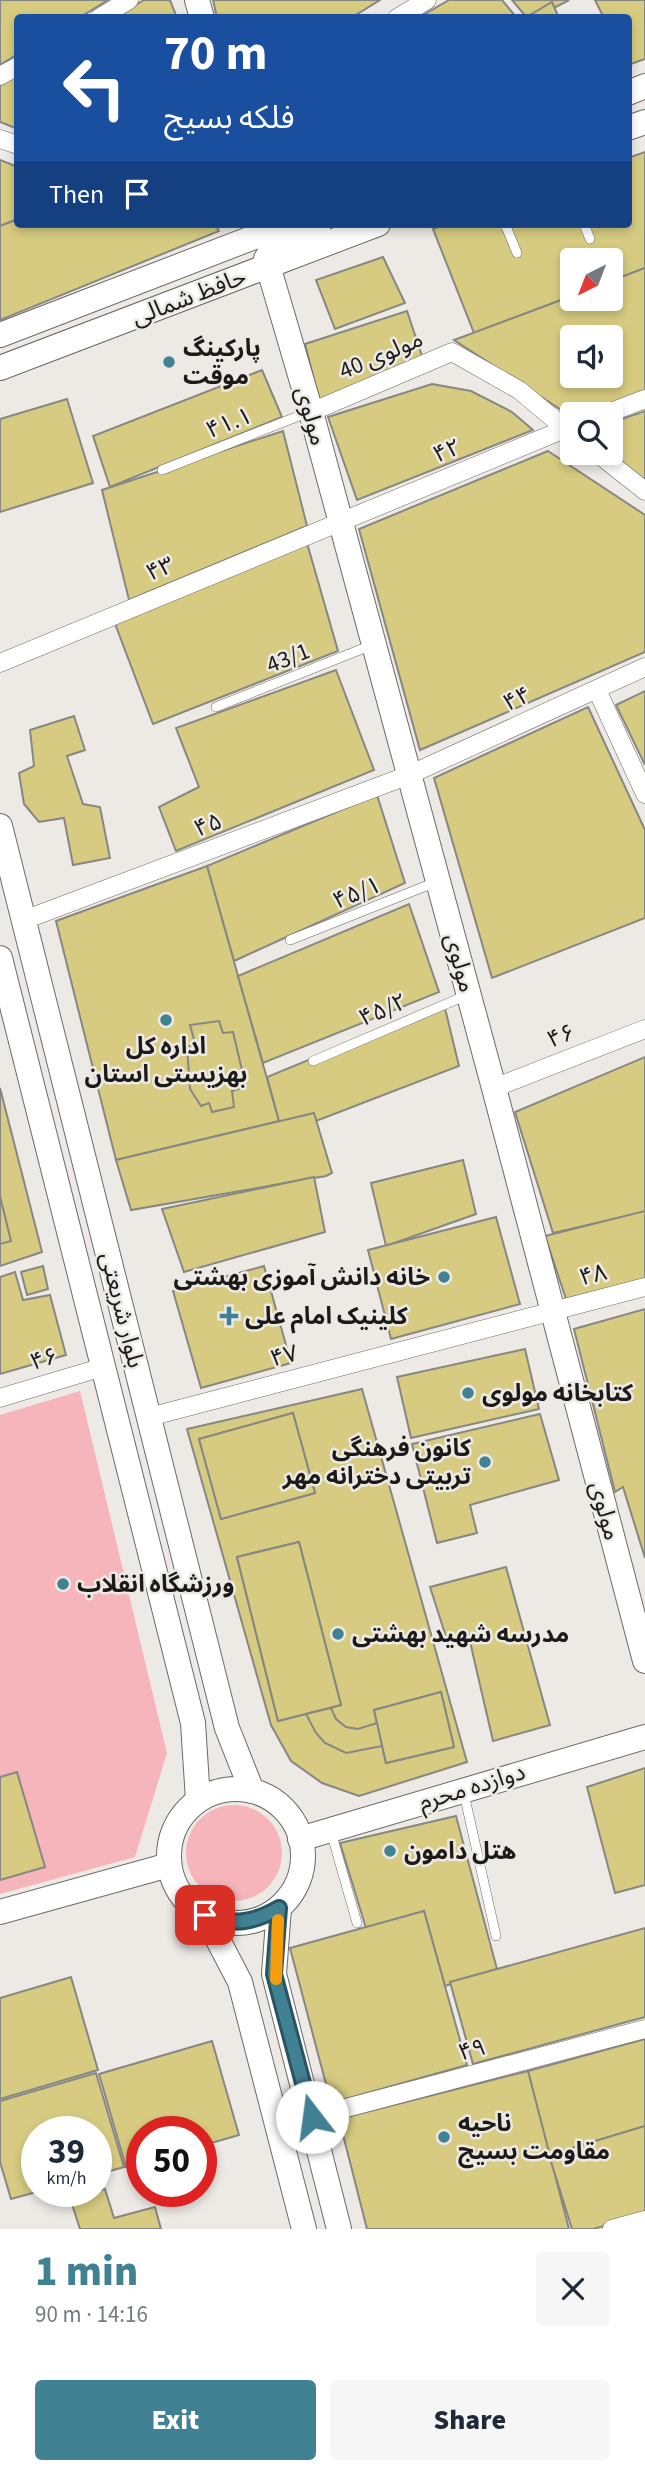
<!DOCTYPE html>
<meta charset="utf-8">
<style>
:root{--surface:#fff;--page:#f6f6f7;--text:#1f2937;--muted:#747a83;--accent:#418194}
body{margin:0;font-family:"Source Sans 3","Noto Sans Arabic",sans-serif;background:var(--page);color:var(--text);height:100vh;display:flex;flex-direction:column;font-size:26px;white-space:nowrap}
*{box-sizing:border-box;margin:0}
p{font-size:23px;color:var(--muted)}
.icon{flex:none;width:38px;height:38px;fill:none;stroke:currentColor;stroke-width:2;stroke-linecap:round;stroke-linejoin:round}
.map{position:relative;height:2229px;overflow:hidden}
.sheet{display:flex;flex-direction:column;background:var(--surface);flex:1}
.sheet>*{flex:none}
.banner{position:absolute;left:14px;top:14px;width:618px;height:214px;border-radius:7px;box-shadow:0 4px 10px #0003;background:#1a4fa0;color:#fff;overflow:hidden}
.needle{width:46px;rotate:222deg}
.fabs{position:absolute;left:560px;top:248px;display:grid;gap:14px}
.fabs a{display:grid;place-items:center;width:63px;height:63px;border-radius:7px;background:var(--surface);box-shadow:0 4px 10px #0003;font-size:35px}
.speed{position:absolute;left:21px;top:2116px;display:flex;gap:14px;font-size:35px;font-weight:700;text-align:center}
.speed>*{display:grid;place-content:center;width:91px;height:91px;border-radius:50%;background:var(--surface);box-shadow:0 4px 10px #0003;line-height:1}
.speed small{font-size:18px;font-weight:400}
.speed .limit{border:10px solid #d22;background:#fff;color:#111}
.pin{position:absolute;display:grid;place-items:center;width:60px;height:60px;color:#fff;margin:-30px;border-radius:14px;box-shadow:0 4px 10px #0006}
.me{position:absolute;width:77px;margin:-38px;rotate:345deg;stroke-linejoin:round;filter:drop-shadow(0 0 5px #0008)}
.turn{display:flex;align-items:center;gap:24px;height:147px;padding:0 35px;font-size:32px}
.turn .icon{width:91px;height:91px;stroke-width:2.5}
.turn b{display:block;font-size:49px;line-height:60px}
.then{display:flex;align-items:center;height:66px;padding:0 35px;background:#0003;gap:14px;font-size:26px}
.round{display:grid;place-items:center;flex:none;width:74px;height:74px;border-radius:7px;background:var(--page)}
.headline{display:flex;align-items:center;justify-content:space-between;height:119px;padding:0 35px}
h1{font-size:42px;font-weight:800;line-height:52px;color:var(--accent)}
.action{display:flex;gap:14px;margin-top:auto;padding:14px 35px}
.action a{flex:1;height:80px;border-radius:7px;background:var(--accent);color:#fff;font-size:28px;font-weight:800;line-height:80px;text-align:center}
.action a+a{background:var(--page);color:var(--text)}
.map>svg:first-child{display:block}
.green{fill:#f6b4bb}
.building{fill:#d6cb80;stroke:#878783;stroke-width:2;fill-rule:evenodd}
.lines{fill:none;stroke-linecap:round;stroke-linejoin:round}
.lane-casing{stroke:#6c6a66;stroke-width:10}
.street-casing{stroke:#6c6a66;stroke-width:19}
.secondary-casing{stroke:#6c6a66;stroke-width:26}
.lane{stroke:#fff;stroke-width:9}
.street{stroke:#fff;stroke-width:18}
.secondary{stroke:#fff;stroke-width:24}
.route-casing{stroke:#2a5460;stroke-width:18}
.route{stroke:#418194;stroke-width:12}
.slow{stroke:#f59e0b;stroke-width:12}
.poi-dot{fill:#418194;stroke:#edeae6;stroke-width:2.5}
.labels{text-anchor:middle;dominant-baseline:central;stroke-width:5;stroke-linejoin:round;paint-order:stroke}
.street-label{font-size:24px;fill:#1c1b19;stroke:#edeae6}
.poi-label{font-size:24px;font-weight:bold;fill:#1c1b19;stroke:#edeae6;text-anchor:start}
</style>
<div class="map">
<svg width="645" height="2229" viewBox="0 0 645 2229">
<rect width="100%" height="100%" fill="#edeae6"/>
<g class="green">
<polygon points="80,1391 167,1753 135,1857 0,1894 0,1415"/>
<circle cx="234" cy="1853" r="48"/>
</g>
<g class="building">
<polygon points="0,0 108,0 79,18 18,18 18,54 0,65"/>
<polygon points="144,0 170,0 177,18 114,18"/>
<polygon points="213,0 380,0 351,18 217,18"/>
<polygon points="449,0 502,0 517,18 418,18"/>
<polygon points="512,0 569,0 535,18 527,18"/>
<polygon points="595,0 645,0 645,59 628,65 628,18 604,18"/>
<polygon points="552,2 559,18 525,18"/>
<polygon points="18,74 18,129 0,122 0,84"/>
<polygon points="645,152 645,268 611,281 611,261 572,261 572,296 474,333 433,229 447,224 628,224 628,158"/>
<polygon points="0,160 18,167 18,219 0,226"/>
<polygon points="18,219 18,224 215,224 219,231 0,320 0,226"/>
<polygon points="383,257 405,303 335,329 316,280"/>
<path d="M645,268v123l-60,24 -13,2 -118,-77 118,-44v3h39v-18zM572,338h39v38h-39z"/>
<polygon points="407,311 423,359 319,400 305,344"/>
<polygon points="262,370 282,417 110,487 93,436"/>
<polygon points="432,384 471,391 512,412 533,430 357,500 328,417"/>
<polygon points="67,399 93,483 0,512 0,419"/>
<polygon points="645,411 645,480 611,453 611,423"/>
<polygon points="283,431 307,526 129,600 102,490"/>
<polygon points="548,451 645,515 645,652 420,750 359,529"/>
<polygon points="307,543 338,651 153,724 114,621"/>
<polygon points="336,670 374,770 176,851 159,807 199,787 176,728"/>
<polygon points="645,691 645,765 616,705"/>
<polygon points="588,707 645,830 645,918 492,978 434,778"/>
<polygon points="74,716 85,750 67,756 83,804 100,807 110,858 73,865 64,818 39,822 24,804 19,773 34,766 30,730"/>
<polygon points="377,795 405,883 234,961 207,866"/>
<polygon points="207,866 279,1121 116,1160 56,921"/>
<polygon points="409,904 439,992 263,1063 238,976"/>
<polygon points="444,1004 459,1066 316,1121 279,1121 267,1077"/>
<polygon points="219,1021 223,1033 233,1032 246,1087 232,1091 234,1107 212,1112 209,1103 201,1106 190,1089 187,1047 195,1043 190,1025"/>
<polygon points="645,1057 645,1212 553,1233 515,1112"/>
<polygon points="0,1088 42,1252 0,1266"/>
<polygon points="314,1113 332,1173 326,1176 131,1210 116,1160"/>
<polygon points="463,1160 476,1214 386,1246 371,1183"/>
<polygon points="314,1177 325,1232 184,1272 162,1209"/>
<polygon points="0,1196 11,1241 0,1244"/>
<polygon points="645,1211 645,1279 566,1299 545,1236"/>
<polygon points="496,1217 520,1304 391,1339 368,1250"/>
<polygon points="43,1266 48,1289 27,1295 21,1272"/>
<polygon points="264,1266 291,1363 201,1388 173,1291"/>
<polygon points="15,1272 23,1300 50,1295 66,1355 0,1374 0,1277"/>
<polygon points="645,1309 645,1558 623,1487 615,1492 574,1329"/>
<polygon points="525,1349 539,1409 411,1438 397,1377"/>
<path d="M362,1389l105,373 -108,34 -37,-13 -31,-22 -20,-36 -84,-296zM293,1413l22,80 -94,26 -22,-80zM299,1542l42,163 -63,16 -41,-164zM441,1692l13,55 -68,16 -12,-53z"/>
<polygon points="293,1413 315,1493 221,1519 199,1439"/>
<polygon points="540,1414 559,1480 470,1505 477,1533 437,1543 412,1444"/>
<polygon points="299,1542 341,1705 278,1721 237,1557"/>
<polygon points="506,1567 550,1725 493,1741 468,1633 447,1640 430,1587"/>
<polygon points="441,1692 454,1747 386,1763 374,1710"/>
<polygon points="331,1708 336,1719 346,1727 358,1729 377,1723 382,1746 346,1753 325,1743 316,1733 306,1714"/>
<polygon points="645,1768 645,1885 615,1893 587,1787"/>
<polygon points="17,1772 45,1867 0,1880 0,1777"/>
<polygon points="456,1816 497,1969 445,1986 424,1911 366,1928 340,1843"/>
<polygon points="424,1911 467,2065 331,2103 290,1948"/>
<polygon points="645,1928 645,2017 473,2064 450,1982"/>
<polygon points="71,1977 98,2070 0,2099 0,1998"/>
<polygon points="645,2039 645,2126 549,2155 528,2071"/>
<polygon points="212,2041 239,2135 201,2146 201,2132 142,2132 142,2163 126,2167 99,2074"/>
<polygon points="528,2071 569,2229 367,2229 339,2119"/>
<polygon points="96,2073 124,2167 96,2175 96,2132 37,2132 37,2191 40,2191 11,2199 0,2162 0,2101"/>
<polygon points="645,2126 645,2215 593,2229 572,2229 549,2155"/>
<polygon points="105,2189 114,2218 155,2207 161,2229 80,2229 70,2198"/>
</g>
<g class="lines">
<g class="lane-casing">
<g id="lane">
<polyline points="505,224 517,253"/>
<polyline points="584,224 590,239"/>
<polyline points="162,470 309,412"/>
<polyline points="216,707 372,645"/>
<polyline points="290,940 436,882"/>
<polyline points="313,1061 467,995"/>
<polyline points="464,1794 496,1936"/>
<polyline points="331,1832 357,1923"/>
</g>
</g>
<g class="street-casing">
<g id="street">
<polyline points="99,18 129,0"/>
<polyline points="397,18 427,0"/>
<polyline points="0,76 18,66"/>
<polyline points="0,139 18,145"/>
<polyline points="311,412 452,352 519,390 572,434"/>
<polyline points="603,415 645,399"/>
<polyline points="597,453 645,491"/>
<polyline points="0,663 572,426"/>
<polyline points="597,690 645,794"/>
<polyline points="24,920 409,775 645,667"/>
<polyline points="494,1088 645,1029"/>
<polyline points="0,1398 103,1367"/>
<polyline points="149,1417 645,1287"/>
<polyline points="312,2117 645,2029"/>
<polyline points="612,2229 645,2220"/>
</g>
</g>
<g class="secondary-casing">
<g id="secondary">
<polyline points="197,0 202,18"/>
<polyline points="628,93 645,86"/>
<polyline points="628,128 645,122"/>
<polyline points="319,224 318,227 274,245 266,259 311,412 494,1088 645,1661"/>
<polyline points="0,335 288,224"/>
<polyline points="0,368 378,224"/>
<polyline points="0,826 227,1728 252,1791"/>
<polyline points="0,958 193,1723 198,1800"/>
<circle cx="236" cy="1856" r="67"/>
<polyline points="300,1839 645,1737"/>
<polyline points="279,1908 274,1974 339,2229"/>
<polyline points="0,1912 169,1865"/>
<polyline points="205,1915 240,1982 304,2229"/>
</g>
</g>
<use href="#lane" class="lane"/>
<use href="#street" class="street"/>
<use href="#secondary" class="secondary"/>
</g>
<g class="lines">
<g class="route-casing">
<path id="route" d="M205,1915c28,11 48,8 74,-7l-5,66 38,143"/>
</g>
<use href="#route" class="route"/>
<polyline class="slow" points="276,1979 278,1920"/>
</g>
<g class="poi-dot">
<circle cx="169" cy="362" r="7"/>
<circle cx="166" cy="1020" r="7"/>
<circle cx="444" cy="1277" r="7"/>
<path d="M225.5 1305.5h7v7h7v7h-7v7h-7v-7h-7v-7h7z"/>
<circle cx="468" cy="1393" r="7"/>
<circle cx="485" cy="1462" r="7"/>
<circle cx="63" cy="1584" r="7"/>
<circle cx="338" cy="1634" r="7"/>
<circle cx="390" cy="1851" r="7"/>
<circle cx="444" cy="2137" r="7"/>
</g>
<g class="labels">
<g class="street-label">
<text transform="translate(189 297) rotate(-21)">حافظ شمالی</text>
<text transform="translate(381 355) rotate(-23)">مولوی 40</text>
<text transform="translate(311 416) rotate(74)">مولوی</text>
<text transform="translate(229 423) rotate(-21)">۴۱.۱</text>
<text transform="translate(447 451) rotate(-22)">۴۲</text>
<text transform="translate(160 569) rotate(-23)">۴۳</text>
<text transform="translate(288 658) rotate(-22)">43/1</text>
<text transform="translate(517 699) rotate(-24)">۴۴</text>
<text transform="translate(208 825) rotate(-21)">۴۵</text>
<text transform="translate(357 893) rotate(-22)">۴۵/۱</text>
<text transform="translate(460 963) rotate(75)">مولوی</text>
<text transform="translate(383 1010) rotate(-23)">۴۵/۲</text>
<text transform="translate(561 1036) rotate(-21)">۴۶</text>
<text transform="translate(593 1275) rotate(-14)">۴۸</text>
<text transform="translate(122 1310) rotate(76)">بلوار شریعتی</text>
<text transform="translate(284 1356) rotate(-15)">۴۷</text>
<text transform="translate(44 1359) rotate(-17)">۴۶</text>
<text transform="translate(605 1511) rotate(75)">مولوی</text>
<text transform="translate(472 1787) rotate(-17)">دوازده محرم</text>
<text transform="translate(472 2050) rotate(-15)">۴۹</text>
</g>
<g class="poi-label">
<text x="183" y="348">پارکینگ<tspan x="183" dy="28">موقت</tspan></text>
<text x="166" y="1046" text-anchor="middle">اداره کل<tspan x="166" dy="28">بهزیستی استان</tspan></text>
<text x="430" y="1277" text-anchor="end">خانه دانش آموزی بهشتی</text>
<text x="245" y="1316">کلینیک امام علی</text>
<text x="482" y="1393">کتابخانه مولوی</text>
<text x="471" y="1448" text-anchor="end">کانون فرهنگی<tspan x="471" dy="28">تربیتی دخترانه مهر</tspan></text>
<text x="77" y="1584">ورزشگاه انقلاب</text>
<text x="352" y="1634">مدرسه شهید بهشتی</text>
<text x="404" y="1851">هتل دامون</text>
<text x="458" y="2123">ناحیه<tspan x="458" dy="28">مقاومت بسیج</tspan></text>
</g>
</g>
</svg>
<div class="fabs">
<a><svg class="needle" viewBox="-14 -14 28 28"><path d="M0-13l5 13h-10z" fill="#e53935"/><path d="M0 13l5-13h-10z" fill="#747a83"/></svg></a>
<a><svg class="icon" aria-label="sound" viewBox="0 0 24 24"><path d="M4 9h4l5-4v14l-5-4H4zM17 9q2 3 0 6"/></svg></a>
<a><svg class="icon" aria-label="search" viewBox="0 0 24 24"><circle cx="10" cy="10" r="6"/><path d="M15 15l6 6"/></svg></a>
</div>
<div class="speed"><div>39<small>km/h</small></div><div class="limit">50</div></div>
<div class="pin" style="left:205px;top:1915px;background:#d93025"><svg class="icon" aria-label="arrive" viewBox="0 0 24 24"><path d="M6 21V4h12l-3 4 3 4H6"/></svg></div>
<svg class="me" style="left:312px;top:2117px" viewBox="-20 -20 40 40"><circle r="19" fill="#fff"/><path d="M0-13L10 11 0 6-10 11z" fill="#418194"/></svg>
<div class="banner">
<div class="turn"><svg class="icon" aria-label="left" viewBox="0 0 24 24"><path d="M17 20v-9H6M10 6l-5 5 5 5"/></svg><div><b>70 m</b>فلکه بسیج</div></div>
<div class="then">Then<svg class="icon" aria-label="arrive" viewBox="0 0 24 24"><path d="M6 21V4h12l-3 4 3 4H6"/></svg></div>
</div>
</div>
<section class="sheet">
<div class="headline"><div><h1>1 min</h1><p>90 m · 14:16</p></div><a class="round"><svg class="icon" aria-label="close" viewBox="0 0 24 24"><path d="M6 6l12 12M18 6L6 18"/></svg></a></div>
<div class="action"><a>Exit</a><a>Share</a></div>
</section>
